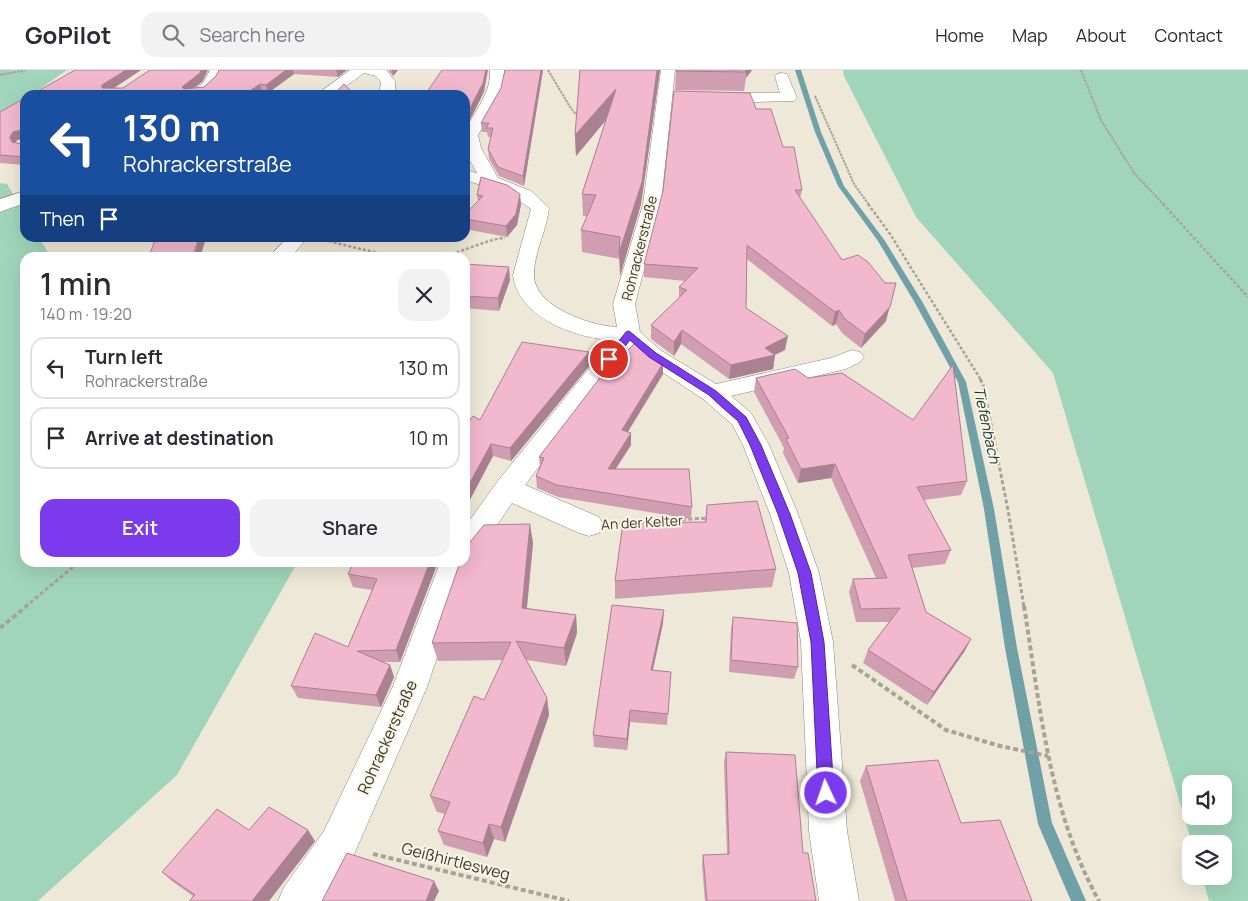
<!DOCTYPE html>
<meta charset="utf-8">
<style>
:root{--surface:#fff;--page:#f2f2f3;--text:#2b2b33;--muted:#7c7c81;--line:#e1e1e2;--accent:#7c3aed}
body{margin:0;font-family:Manrope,sans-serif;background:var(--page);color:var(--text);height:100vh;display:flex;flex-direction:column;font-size:19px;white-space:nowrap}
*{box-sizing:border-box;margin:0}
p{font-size:16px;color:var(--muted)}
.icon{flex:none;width:28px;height:28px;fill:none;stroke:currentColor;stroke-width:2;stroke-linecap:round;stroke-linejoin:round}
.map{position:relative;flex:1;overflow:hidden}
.side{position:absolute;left:20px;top:182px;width:450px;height:315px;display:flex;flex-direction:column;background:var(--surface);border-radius:15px;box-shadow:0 5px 20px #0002}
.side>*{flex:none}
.banner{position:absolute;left:20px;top:20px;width:450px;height:152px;border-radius:15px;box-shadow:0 5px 20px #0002;background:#1a4fa0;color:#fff;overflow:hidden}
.controls{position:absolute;left:1182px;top:705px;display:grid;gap:10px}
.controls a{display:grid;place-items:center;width:50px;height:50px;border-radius:10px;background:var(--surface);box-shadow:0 5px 20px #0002;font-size:25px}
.pin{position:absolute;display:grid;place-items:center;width:42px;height:42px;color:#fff;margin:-21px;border:2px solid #fff;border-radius:50%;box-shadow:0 1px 5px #0007}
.me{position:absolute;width:55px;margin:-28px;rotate:357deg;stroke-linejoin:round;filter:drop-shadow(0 0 4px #0008)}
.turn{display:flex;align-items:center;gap:18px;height:105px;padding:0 20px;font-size:22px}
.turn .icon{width:65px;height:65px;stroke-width:2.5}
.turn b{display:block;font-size:35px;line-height:42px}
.then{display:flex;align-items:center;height:48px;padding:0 20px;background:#0003;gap:10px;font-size:19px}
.round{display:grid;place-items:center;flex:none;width:52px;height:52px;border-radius:15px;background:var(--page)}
.head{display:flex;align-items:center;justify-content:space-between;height:85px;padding:0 20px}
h1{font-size:30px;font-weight:600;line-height:38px}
.cta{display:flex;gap:10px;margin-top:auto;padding:10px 20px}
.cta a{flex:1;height:58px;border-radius:15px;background:var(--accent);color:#fff;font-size:20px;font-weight:600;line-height:58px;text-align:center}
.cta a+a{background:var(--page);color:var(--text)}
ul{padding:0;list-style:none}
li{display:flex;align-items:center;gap:15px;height:62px;margin:0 10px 8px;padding:0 10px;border:2px solid var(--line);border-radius:15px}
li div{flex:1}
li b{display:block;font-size:19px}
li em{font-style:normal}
header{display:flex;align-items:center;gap:30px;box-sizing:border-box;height:70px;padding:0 25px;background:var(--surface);border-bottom:1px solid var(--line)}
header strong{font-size:24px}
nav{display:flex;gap:28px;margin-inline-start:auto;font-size:18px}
.search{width:350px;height:45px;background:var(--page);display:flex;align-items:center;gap:12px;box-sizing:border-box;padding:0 18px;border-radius:15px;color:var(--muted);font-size:19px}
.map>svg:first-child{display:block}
.green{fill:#a1d5bb;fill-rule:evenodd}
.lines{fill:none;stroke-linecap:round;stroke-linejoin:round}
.stream{fill:#71a1a8;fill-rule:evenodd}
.minor-casing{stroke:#8b8777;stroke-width:1}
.path-far3{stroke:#a7a396;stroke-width:2;stroke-dasharray:2.5 1;stroke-linecap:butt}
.path-far2{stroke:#a7a396;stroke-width:2.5;stroke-dasharray:3 2;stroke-linecap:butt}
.path-far1{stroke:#a7a396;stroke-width:3;stroke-dasharray:4 2.5;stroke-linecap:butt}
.path{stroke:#a7a396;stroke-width:4;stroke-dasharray:5 3;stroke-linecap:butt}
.minor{fill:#fff;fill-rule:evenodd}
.wall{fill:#d09eb0;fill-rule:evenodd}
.shaded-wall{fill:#a98190}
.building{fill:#f2b8cd;stroke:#a98190;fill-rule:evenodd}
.route{fill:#7c3aed;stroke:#51269a}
.labels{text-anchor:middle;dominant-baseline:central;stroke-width:4;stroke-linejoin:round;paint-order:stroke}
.street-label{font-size:14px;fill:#3a3831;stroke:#faf5e4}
.water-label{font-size:15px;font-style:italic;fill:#15373d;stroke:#faf5e4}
.near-street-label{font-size:16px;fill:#3a3831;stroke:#faf5e4}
</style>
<header>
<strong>GoPilot</strong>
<div class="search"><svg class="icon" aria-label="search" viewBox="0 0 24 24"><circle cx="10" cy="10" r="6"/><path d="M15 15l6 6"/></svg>Search here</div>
<nav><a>Home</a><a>Map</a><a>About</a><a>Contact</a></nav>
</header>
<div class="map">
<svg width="1248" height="831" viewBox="0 0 1248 831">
<rect width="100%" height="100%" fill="#ede8d7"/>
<g class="green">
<polygon points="0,0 67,0 31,25 25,25 25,29 0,47"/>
<path d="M843,0h405v831h-39l-7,-25h22v-32h-32l-139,-471 -137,-156 -72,-141zM1191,714h33v32h-33z"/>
<polygon points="0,113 7,114 25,144 25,168 39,168 51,187 25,188 25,492 297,493 177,705 38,831 0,831"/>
</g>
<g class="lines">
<polygon class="stream" points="795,0 801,0 821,62 844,116 885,171 923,233 966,312 994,439 1017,578 1052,753 1086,831 1071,831 1038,754 1005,578 984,439 958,312 915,233 878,171 838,116 815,62"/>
<g class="minor-casing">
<g id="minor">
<path d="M210,0h14c-10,22 -13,25 -37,25l17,-13z"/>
<polygon points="350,0 386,0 395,11 395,25 379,25 381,12 376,6 364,3 334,25 316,25"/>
<path d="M490,0h14c3,25 -13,44 -26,65l3,13 17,30 33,13 18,17c-2,22 -16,47 -15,68 1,31 57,50 83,51l-4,-23 30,-100 18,-134h14l-14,134 -26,100 5,28 20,18 56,34 115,-26 21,-8 8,2 4,5 -4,5 -14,7 -115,27 20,17 18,32 29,69 21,59 14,69 14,189 12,70h-40l-10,-70 -8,-189 -12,-69 -19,-59 -27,-69 -11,-21 -29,-25 -59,-39 -14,-12 -105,137 74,32 4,8 -4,8 -10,3 -10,-3 -67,-30 -37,55 -4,2 1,2 -7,12 -38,113 -75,172 -30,42h-44l6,-14 40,-56 69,-145 47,-123 25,-1v-35l32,-45 115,-142c-38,-2 -94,-23 -99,-65l18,-66 -22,-15 -44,-14v-10l12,3c-4,-8 -11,-17 -12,-25 -5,-28 27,-45 25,-78z"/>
<polygon points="782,3 787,4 797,28 794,31 716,33 711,31 708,28 711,25 716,23 780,23 775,7 777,4"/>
<polygon points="25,121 25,133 0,142 0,129"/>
<polygon points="287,168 307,168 290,188 268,188"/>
</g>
</g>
<g class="path-far3">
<polyline points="548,0 570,37 579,48"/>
<polyline points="1081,0 1101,50 1134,103 1164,135"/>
<polyline points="0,5 26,0"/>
<polyline points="815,26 854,114 869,135"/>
</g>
<g class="path-far2">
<polyline points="868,134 890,164 981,310"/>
<polyline points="1163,134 1248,227"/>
<path d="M324,170c38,9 79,22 118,16 19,-3 48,-18 63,-18"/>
</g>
<g class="path-far1">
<polyline points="980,309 983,314 1008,440 1024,537"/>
<polyline points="617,454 708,448"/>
<polyline points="25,537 79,492"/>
</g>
<g class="path">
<path d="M1024,536c16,100 25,205 75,295"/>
<polyline points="0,558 27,536"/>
<polyline points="852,595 946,660 1000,676 1048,686"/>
<polyline points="373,784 569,831"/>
</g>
<use href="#minor" class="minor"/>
</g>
<g class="wall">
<polygon points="141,0 114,18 123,18 203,11 194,18 204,17 216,6 219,0 347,0 338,7 294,4 268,23 262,22 258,25 31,25"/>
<polygon points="388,0 398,0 393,6"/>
<polygon points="505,0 543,0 524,116 499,106 489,89 488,79 491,67 488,67 487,62 482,62 481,53 501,18"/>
<polygon points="660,0 641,134 620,206 620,189 582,182 581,160 587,146 583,146 582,124 606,50 576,86 575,65"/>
<polygon points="676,0 752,0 746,8 744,21 675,20"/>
<path d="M25,28v67l-25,-2v-51zM22,69v5l-6,-1 1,-3z"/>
<polygon points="756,39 783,77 802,120 800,128 842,190 886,251 861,278 842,263 836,254 832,256 747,189 746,238 785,280 775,285 773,299 729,309 681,274 674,286 651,269 651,255 679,228 679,217 686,211 644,207 644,194"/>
<polygon points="481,107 521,134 517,155 507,167 465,159 465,144 478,131 477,125"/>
<polygon points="465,194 510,210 499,241 465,238"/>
<polygon points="590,295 511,391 493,386 465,439 465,357 480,350"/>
<polygon points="663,304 628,362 631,375 615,399 692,437 691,449 558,427 537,418 536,406 540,397 539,387"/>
<polygon points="756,308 808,308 967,411 961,425 924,430 951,480 945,494 912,498 926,542 971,569 964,582 927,635 863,593 868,580 889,552 856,552 849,522 853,509 876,508 831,408 798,413 783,383 784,378 754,322"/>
<polygon points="707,435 776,499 772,517 615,529 615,511 705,452"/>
<polygon points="533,473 527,538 576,545 577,563 566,596 526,590 547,628 549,645 505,772 494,769 487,787 444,775 438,761 445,744 437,742 430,726 484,630 503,590 438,591 432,573"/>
<polygon points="354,492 438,492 400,592 383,592 390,595 394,607 381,637 298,628 291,616 348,577 372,520 353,517 348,504"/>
<polygon points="733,547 798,597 794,609 729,602 731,559"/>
<polygon points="663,553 653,600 671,602 667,655 630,652 627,680 594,677 593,665"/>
<polygon points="726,682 803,783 816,831 705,831 702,795 703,785 727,784 724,693"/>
<polygon points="866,696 961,753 1032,831 895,831 860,711"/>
<polygon points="249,760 315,771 269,831 189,831 193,826 173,812 162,802"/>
</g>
<g class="shaded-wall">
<polygon points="126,0 141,0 106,23 102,18 102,15"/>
<polygon points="201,0 208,0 203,11 185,25 182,17"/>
<polygon points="286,0 293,0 294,4 268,23 266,15"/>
<polygon points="336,0 347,0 338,7"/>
<polygon points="392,0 398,0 393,6"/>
<polygon points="486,0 488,0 484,22 465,60 465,48"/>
<polygon points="541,0 543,0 524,116 523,106"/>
<polygon points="657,0 660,0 641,134 620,206 619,183"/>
<polygon points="743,0 752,0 746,8 746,2"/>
<polygon points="260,14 262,22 258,25 244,25"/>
<polygon points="616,19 616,38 576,86 575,65"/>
<polygon points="22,60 25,69 17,70 14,75 12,72 10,67 13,62"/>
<polygon points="520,124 521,134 517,155 507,167 506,156"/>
<polygon points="199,168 206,168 200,188 193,188"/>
<polygon points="509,197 510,210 499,241 498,228"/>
<polygon points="896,213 886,251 861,278 865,264"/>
<polygon points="839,240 836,254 832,256 835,242"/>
<polygon points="682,260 681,274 674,286 674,272"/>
<polygon points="788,266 785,280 774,285 775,285 773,299 729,309 731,295"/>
<polygon points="589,282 590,295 511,391 510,378"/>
<polygon points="663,293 663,304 622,371 622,360"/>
<polygon points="631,363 631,375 608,411 608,399"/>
<polygon points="491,374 493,386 465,439 465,422"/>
<polygon points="835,394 831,408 798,413 801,399"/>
<polygon points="530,454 533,473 525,556 522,538"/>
<polygon points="430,492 438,492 400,592 396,580"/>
<polygon points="664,540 663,553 650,612 651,600"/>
<polygon points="576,545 577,563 566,596 564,578"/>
<polygon points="971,569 964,582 927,635 934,622"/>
<polygon points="390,595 394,607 381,637 376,625"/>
<polygon points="547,628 549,645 505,772 501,757"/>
<polygon points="630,640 630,652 627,680 627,669"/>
<polygon points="489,754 494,769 487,787 483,773"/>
<polygon points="308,760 315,771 269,831 252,831"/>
<polygon points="434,811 439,821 434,831 426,831"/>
</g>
<g class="building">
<polygon points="75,0 126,0 102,15 102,18 123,18 150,0 201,0 200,3 182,17 184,19 204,17 216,6 219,0 286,0 266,15 260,14 244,25 31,25"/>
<polygon points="442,0 486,0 483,13 465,48 465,25 425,25"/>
<polygon points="505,0 541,0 523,106 498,97 488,79 493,58 486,58 489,53 481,53 501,18"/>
<polygon points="580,0 657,0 642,112 619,183 620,167 581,160 596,125 582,124 616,19 575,65"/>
<polygon points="676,0 746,0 746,2 676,1"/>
<polygon points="344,14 355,25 333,25"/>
<polygon points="674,21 750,23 756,39 771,39 783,77 794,77 802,120 795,120 842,190 858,185 868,192 885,213 896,213 890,237 865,264 845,249 839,240 835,242 747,175 746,238 788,266 765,278 775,285 731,295 682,260 674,272 651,255 687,220 679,217 698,198 644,194 663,121"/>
<path d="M25,28v59l-25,-2v-43zM22,60v14l-10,-2 -2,-5 3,-5z"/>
<polygon points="481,107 507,115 520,124 516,144 506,156 465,149 465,144 483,126 477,125"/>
<polygon points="156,168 199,168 192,187 148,188"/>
<polygon points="465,194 509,197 498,228 465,226"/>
<polygon points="522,272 589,282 510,378 491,374 465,422 465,357 473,346 480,350"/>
<polygon points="635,273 663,293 622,360 631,363 608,399 689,399 692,437 557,415 536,406 544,388 539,387 616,287 620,288"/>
<polygon points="953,295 967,411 917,417 951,480 908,485 926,542 971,569 934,622 868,580 900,538 861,539 853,509 887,508 835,394 801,399 786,369 789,368 756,308 795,299 808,308 842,303 913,350"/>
<polygon points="757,431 776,499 615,511 623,453 706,452 707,435"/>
<polygon points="530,454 522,538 576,545 564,578 516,571 547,628 501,757 489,754 483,773 438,761 450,732 430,726 474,626 484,630 511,572 432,573 460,492 465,492 465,482 470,472 484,455"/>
<polygon points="354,492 430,492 396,580 357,581 390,595 376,625 291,616 315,563 348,577 377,509 348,504"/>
<polygon points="612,535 664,540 651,600 671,602 668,644 630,640 627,669 593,665"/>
<polygon points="733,547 797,553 798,597 731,590"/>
<polygon points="726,682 795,685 803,783 808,783 816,831 707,831 703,785 729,784"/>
<polygon points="938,690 961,753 1000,750 1032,831 907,831 866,696"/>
<polygon points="269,737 308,760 252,831 189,831 195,825 162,802 217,739 249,760"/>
<polygon points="347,783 434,811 426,831 322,831"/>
</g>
<polygon class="route" points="629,261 656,283 716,321 746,347 761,375 790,444 811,503 824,572 834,723 831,728 826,730 821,728 818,723 811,572 798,503 778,444 750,375 738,351 723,338 709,325 649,287 630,270 613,291 606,291 606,287 626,262"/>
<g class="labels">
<g class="street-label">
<text transform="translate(639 178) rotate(-76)">Rohrackerstraße</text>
<text transform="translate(642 452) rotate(-3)">An der Kelter</text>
</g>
<g class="water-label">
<text transform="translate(987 355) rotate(78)">Tiefenbach</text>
</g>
<g class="near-street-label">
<text transform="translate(387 667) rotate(-66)">Rohrackerstraße</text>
<text transform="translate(456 791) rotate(14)">Geißhirtlesweg</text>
</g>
</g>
</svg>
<div class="controls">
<a><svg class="icon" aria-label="sound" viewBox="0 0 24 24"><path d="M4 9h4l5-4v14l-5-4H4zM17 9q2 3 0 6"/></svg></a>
<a><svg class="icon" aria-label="layers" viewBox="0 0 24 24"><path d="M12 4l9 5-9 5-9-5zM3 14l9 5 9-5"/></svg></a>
</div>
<div class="pin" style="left:609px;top:289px;background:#d93025"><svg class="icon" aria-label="arrive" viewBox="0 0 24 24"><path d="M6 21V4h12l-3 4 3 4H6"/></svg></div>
<svg class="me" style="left:826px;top:723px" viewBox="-20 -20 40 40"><circle r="17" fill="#7c3aed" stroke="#fff" stroke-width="3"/><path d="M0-11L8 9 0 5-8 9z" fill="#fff"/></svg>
<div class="banner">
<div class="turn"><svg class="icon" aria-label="left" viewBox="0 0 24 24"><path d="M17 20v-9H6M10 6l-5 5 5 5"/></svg><div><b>130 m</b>Rohrackerstraße</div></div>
<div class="then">Then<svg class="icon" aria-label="arrive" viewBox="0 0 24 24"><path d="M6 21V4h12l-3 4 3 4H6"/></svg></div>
</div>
<section class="side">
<div class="head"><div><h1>1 min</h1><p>140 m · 19:20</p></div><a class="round"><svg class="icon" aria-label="close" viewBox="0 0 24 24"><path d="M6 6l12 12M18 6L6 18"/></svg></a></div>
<ul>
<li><svg class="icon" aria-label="left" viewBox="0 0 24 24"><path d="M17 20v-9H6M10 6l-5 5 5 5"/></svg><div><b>Turn left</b><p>Rohrackerstraße</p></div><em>130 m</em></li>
<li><svg class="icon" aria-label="arrive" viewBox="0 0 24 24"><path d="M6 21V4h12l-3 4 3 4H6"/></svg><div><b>Arrive at destination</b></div><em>10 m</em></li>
</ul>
<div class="cta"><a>Exit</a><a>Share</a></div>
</section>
</div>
